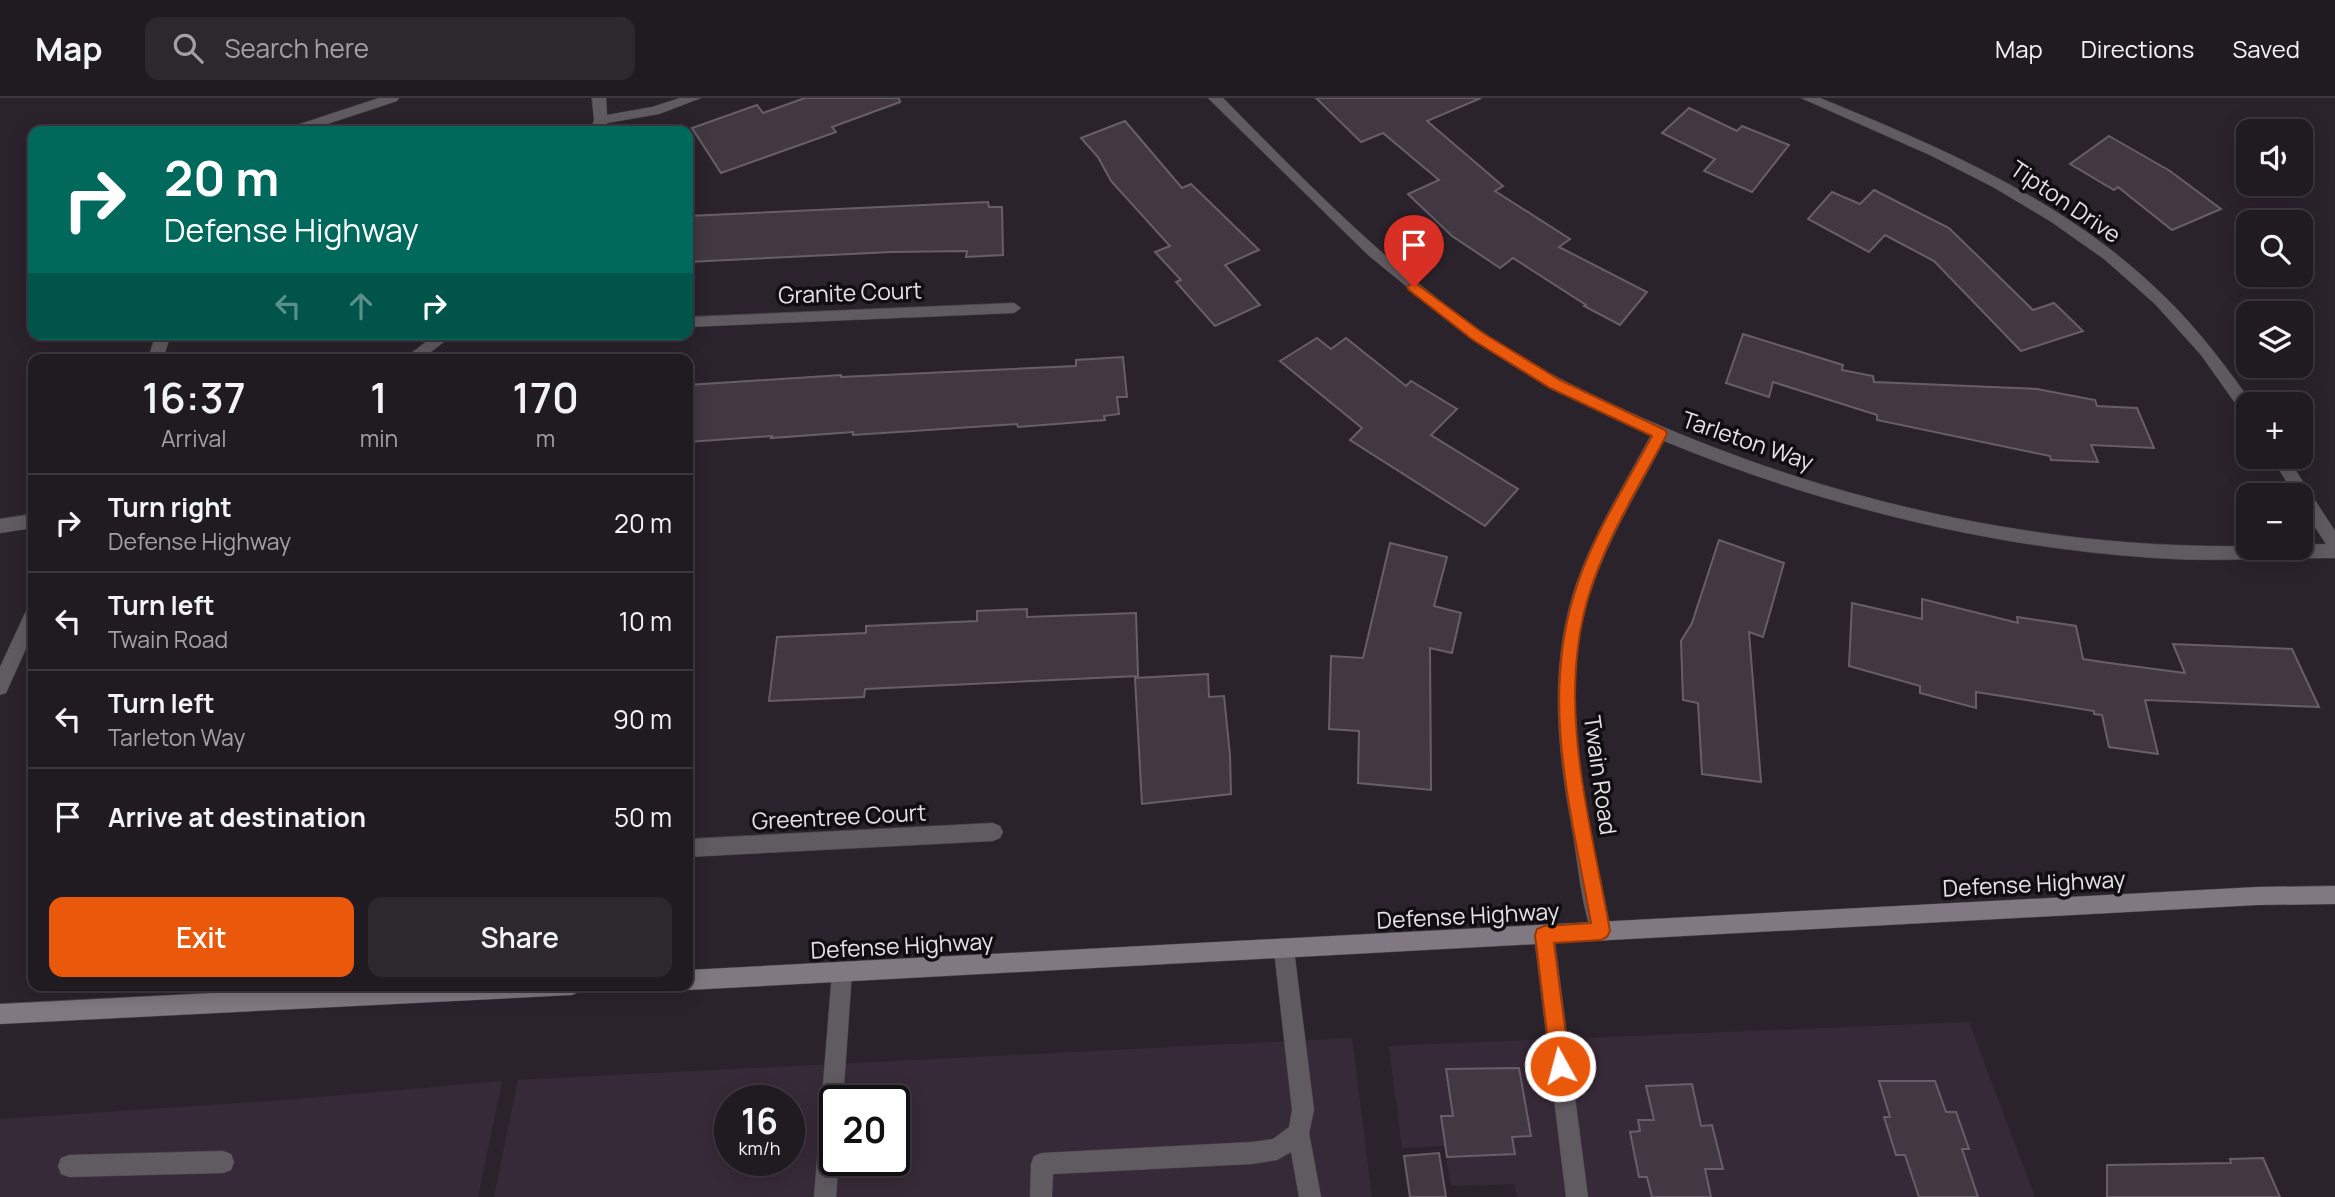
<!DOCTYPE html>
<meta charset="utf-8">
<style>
:root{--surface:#201a21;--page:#2d272e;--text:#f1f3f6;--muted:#a2a1a5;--line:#3d383f;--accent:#ea580c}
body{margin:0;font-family:Manrope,sans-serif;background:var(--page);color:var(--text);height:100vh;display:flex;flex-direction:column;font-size:26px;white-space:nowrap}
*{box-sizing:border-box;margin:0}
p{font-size:23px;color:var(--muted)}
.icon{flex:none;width:38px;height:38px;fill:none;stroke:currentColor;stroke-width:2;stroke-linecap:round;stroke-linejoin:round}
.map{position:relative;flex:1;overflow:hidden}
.sheet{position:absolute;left:28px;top:256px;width:665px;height:637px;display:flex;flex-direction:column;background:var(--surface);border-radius:14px;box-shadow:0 4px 18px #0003,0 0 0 2px var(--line)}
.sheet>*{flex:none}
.top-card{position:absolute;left:28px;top:28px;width:665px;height:214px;border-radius:14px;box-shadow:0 4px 18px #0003,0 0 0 2px var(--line);background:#00695c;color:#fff;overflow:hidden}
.fabs{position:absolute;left:2236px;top:21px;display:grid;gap:14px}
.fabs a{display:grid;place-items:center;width:77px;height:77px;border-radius:14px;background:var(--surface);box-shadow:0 4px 18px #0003,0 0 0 2px var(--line);font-size:35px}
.speed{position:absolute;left:714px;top:987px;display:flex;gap:14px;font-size:35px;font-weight:700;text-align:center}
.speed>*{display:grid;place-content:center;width:91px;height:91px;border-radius:50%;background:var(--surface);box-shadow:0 4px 18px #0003,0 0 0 2px var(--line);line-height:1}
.speed small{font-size:18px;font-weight:400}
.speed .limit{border:4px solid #111;border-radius:10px;background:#fff;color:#111}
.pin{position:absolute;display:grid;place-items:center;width:60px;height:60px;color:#fff;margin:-72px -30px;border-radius:50% 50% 50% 0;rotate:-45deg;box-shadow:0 0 7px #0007}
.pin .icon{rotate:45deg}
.me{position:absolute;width:77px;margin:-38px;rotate:353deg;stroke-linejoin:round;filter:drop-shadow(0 0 5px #0008)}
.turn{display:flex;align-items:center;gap:24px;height:147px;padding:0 21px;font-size:32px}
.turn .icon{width:91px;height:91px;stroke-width:2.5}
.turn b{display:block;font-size:49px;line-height:60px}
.lanes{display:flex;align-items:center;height:66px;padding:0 21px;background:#0003;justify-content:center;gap:35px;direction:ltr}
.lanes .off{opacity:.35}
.eta{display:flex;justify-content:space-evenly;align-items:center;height:119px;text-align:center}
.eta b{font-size:42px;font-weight:600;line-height:49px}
.cta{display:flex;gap:14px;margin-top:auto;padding:14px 21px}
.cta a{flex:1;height:80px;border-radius:14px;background:var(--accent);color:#fff;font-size:28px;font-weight:600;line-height:80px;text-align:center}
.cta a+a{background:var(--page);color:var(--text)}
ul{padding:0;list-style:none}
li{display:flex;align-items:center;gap:21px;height:98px;padding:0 21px;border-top:2px solid var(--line)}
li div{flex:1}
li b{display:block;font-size:26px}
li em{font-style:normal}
header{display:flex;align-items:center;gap:42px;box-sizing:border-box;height:98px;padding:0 35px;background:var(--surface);border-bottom:2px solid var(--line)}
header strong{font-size:33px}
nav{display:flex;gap:38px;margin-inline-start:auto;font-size:24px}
.search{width:490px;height:63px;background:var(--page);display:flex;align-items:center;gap:18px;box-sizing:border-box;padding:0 24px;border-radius:14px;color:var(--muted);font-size:26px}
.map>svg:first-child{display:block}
.built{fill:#372a38;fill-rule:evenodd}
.building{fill:#413842;stroke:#685e69;stroke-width:2}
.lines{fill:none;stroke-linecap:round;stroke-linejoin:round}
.lane-casing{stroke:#49414a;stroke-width:1}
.street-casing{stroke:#49414a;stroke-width:1}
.secondary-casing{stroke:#49414a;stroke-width:1}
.lane{fill:#605b60;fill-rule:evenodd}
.street{fill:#605b60;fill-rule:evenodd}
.secondary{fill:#807981;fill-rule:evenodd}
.route{fill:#ea580c;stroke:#983908;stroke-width:2}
.labels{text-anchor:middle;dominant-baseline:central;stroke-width:7;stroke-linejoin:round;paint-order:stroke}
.street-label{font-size:23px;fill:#e6e0e7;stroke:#110e12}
</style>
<header>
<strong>Map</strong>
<div class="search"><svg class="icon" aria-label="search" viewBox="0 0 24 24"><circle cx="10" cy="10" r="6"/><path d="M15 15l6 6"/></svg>Search here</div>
<nav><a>Map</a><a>Directions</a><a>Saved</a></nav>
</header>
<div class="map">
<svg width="2335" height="1099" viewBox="0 0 2335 1099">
<rect width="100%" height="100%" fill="#2b232c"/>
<g class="built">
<polygon points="1969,924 2035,1099 1517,1099 1514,1086 1451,1088 1444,1048 1402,1050 1389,948"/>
<path d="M1352,940l20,159h-878l24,-117zM730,1003h59v59h-59zM835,1003h59v59h-59z"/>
<polygon points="502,983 478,1099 0,1099 0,1021 286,1002"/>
</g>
<g class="building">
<polygon points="805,0 899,0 900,4 832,29 836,34 721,75 692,30 757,7 763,15"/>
<polygon points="1316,0 1481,0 1427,23 1503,88 1495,93 1570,141 1559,149 1647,194 1620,227 1584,208 1586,207 1513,160 1500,170 1452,138 1408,96 1439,82 1383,35 1361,44"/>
<polygon points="1689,10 1737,33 1742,28 1789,47 1752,94 1704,73 1715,61 1662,35"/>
<polygon points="1125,23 1182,90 1191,86 1259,152 1225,167 1260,207 1215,228 1176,184 1181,182 1155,154 1170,148 1111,83 1098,59 1081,40"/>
<polygon points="2109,38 2170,73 2221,111 2172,132 2118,89 2114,92 2070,66"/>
<polygon points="1874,92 1949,130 2033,212 2054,205 2083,233 2021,253 1934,163 1885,137 1869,154 1808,121 1832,94 1860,106"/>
<polygon points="988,104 989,109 1002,109 1003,157 966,159 967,153 891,154 688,164 688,118"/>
<polygon points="1743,236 1843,267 1842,272 1873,278 1874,284 2037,291 2095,302 2097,308 2137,310 2154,350 2091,347 2098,364 2051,362 2050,358 1877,322 1877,317 1773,284 1769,299 1726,285"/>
<polygon points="1317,240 1331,251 1346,240 1406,288 1411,283 1457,311 1431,337 1518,391 1485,428 1350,342 1362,330 1280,263"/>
<polygon points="1123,259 1127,299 1117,299 1119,316 1104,318 1105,322 1018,329 1017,326 898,334 853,337 853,334 771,340 772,338 688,344 688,287 841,277 841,279 1076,268 1076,262"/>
<polygon points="1719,442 1784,465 1763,539 1749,534 1761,684 1702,676 1698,605 1683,602 1681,543 1692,525"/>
<polygon points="1390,445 1447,459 1434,508 1461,515 1452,555 1430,550 1431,692 1358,685 1359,633 1329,631 1331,558 1363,560"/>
<polygon points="1922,501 2018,525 2017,519 2076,528 2083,561 2109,565 2185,575 2173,546 2292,551 2319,609 2145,602 2158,656 2109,649 2102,617 2094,616 2094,613 1976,594 1976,610 1920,595 1920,588 1849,568 1852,505 1922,521"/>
<polygon points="1027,511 1027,519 1136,515 1138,578 865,591 864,599 769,603 777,539 866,535 866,528 977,523 977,513"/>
<polygon points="1208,576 1209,599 1224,598 1230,657 1231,696 1142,706 1135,580"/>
<polygon points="1519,970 1531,1038 1512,1039 1515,1056 1447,1059 1441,1018 1453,1018 1446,971"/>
<polygon points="1879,983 1935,983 1946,1014 1956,1014 1969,1051 1962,1051 1978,1099 1919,1099 1905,1057 1896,1057 1884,1019 1890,1019"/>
<polygon points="1692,986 1701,1028 1712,1027 1723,1071 1705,1071 1711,1099 1652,1099 1647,1079 1639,1079 1630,1034 1640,1033 1638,1022 1654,1022 1646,988"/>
<polygon points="1439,1055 1446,1099 1410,1099 1404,1058"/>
<polygon points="2263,1060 2280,1099 2107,1099 2107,1067 2231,1065 2230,1061"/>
</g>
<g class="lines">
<g class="lane-casing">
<g id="lane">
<polygon points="1544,827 1551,830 1554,837 1588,1099 1566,1099 1534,837 1537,830"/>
<polygon points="1284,842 1291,845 1294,852 1314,1012 1309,1035 1321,1099 1299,1099 1291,1054 1277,1062 1252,1066 1053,1076 1052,1099 1030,1099 1031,1066 1034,1058 1042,1055 1252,1044 1273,1041 1289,1029 1292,1012 1274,852 1277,845"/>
<polygon points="223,1053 231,1056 234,1064 231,1072 223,1075 69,1079 61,1076 58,1068 61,1060 69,1057"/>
</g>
</g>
<g class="street-casing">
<g id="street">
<polygon points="379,0 399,0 397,3 306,33 286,33 288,30"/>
<polygon points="592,0 606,0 607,17 652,9 680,0 701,0 659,16 607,25 603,33 591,31 594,22"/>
<path d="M1208,0h15c85,86 171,175 273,243 46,31 98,55 149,78 188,83 397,130 604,127v2h52v-3l25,-1 -25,-38v-11h-6l-24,-38h16l48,74v27c-60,0 -121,4 -181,0 -168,-11 -334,-53 -490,-117 -26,50 -57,99 -74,153 -35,110 0,228 21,337l-3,7 -7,3 -7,-3c-12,-27 -16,-74 -21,-104 -15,-79 -24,-158 -1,-237 17,-57 51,-110 79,-162l-100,-47 -80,-49 -103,-84z"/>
<path d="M1801,0h19c123,50 249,104 345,199 34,33 61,70 88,107h-4v12l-6,-2 -42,-59 -46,-51 -51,-45 -54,-38 -57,-34 -61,-31z"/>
<polygon points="1014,205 1021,210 1014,215 688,229 688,219"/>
<polygon points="156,236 171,236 163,261 148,261"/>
<polygon points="436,236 454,236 422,261 404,261"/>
<polygon points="33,416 33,430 0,435 0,421"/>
<polygon points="33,509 33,535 6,595 0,597 0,569 27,511"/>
<polygon points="993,725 1000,728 1003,734 1000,740 993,743 688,759 688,741"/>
<polygon points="842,864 849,867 852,874 843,1003 835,1003 835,1062 839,1062 836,1099 814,1099 832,874 835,867"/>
</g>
</g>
<g class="secondary-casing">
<g id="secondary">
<polygon points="2335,788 2335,806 2257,807 688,892 680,887 688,887 688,872 2257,789"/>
<polygon points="367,887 582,887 579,894 572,897 0,926 0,906"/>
</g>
</g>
<use href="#lane" class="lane"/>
<use href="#street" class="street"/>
<use href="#secondary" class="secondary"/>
</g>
<path class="route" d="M1414,184l69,51 77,47 105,50 2,4c-28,53 -62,106 -79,164 -32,109 3,224 22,333l-3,6 -6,3 -47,3 16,123 -3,7 -7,3 -6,-3 -3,-7 -16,-131 2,-6 7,-3 47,-3c-19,-107 -50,-217 -18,-325 16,-57 51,-110 79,-162l-102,-48 -77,-48 -64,-50 -2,-3z"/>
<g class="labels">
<g class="street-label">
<text transform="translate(2066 103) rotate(34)">Tipton Drive</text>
<text transform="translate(850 194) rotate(-2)">Granite Court</text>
<text transform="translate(1748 342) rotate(19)">Tarleton Way</text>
<text transform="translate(1601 677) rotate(82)">Twain Road</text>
<text transform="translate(839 718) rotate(-3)">Greentree Court</text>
<text transform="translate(2034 785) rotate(-3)">Defense Highway</text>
<text transform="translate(1468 817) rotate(-3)">Defense Highway</text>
<text transform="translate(902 847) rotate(-3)">Defense Highway</text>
</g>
</g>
</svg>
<div class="fabs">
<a><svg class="icon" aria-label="sound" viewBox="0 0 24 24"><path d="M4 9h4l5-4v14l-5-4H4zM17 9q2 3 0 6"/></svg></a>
<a><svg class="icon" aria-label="search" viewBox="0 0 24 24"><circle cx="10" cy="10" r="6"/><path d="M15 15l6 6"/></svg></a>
<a><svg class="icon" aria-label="layers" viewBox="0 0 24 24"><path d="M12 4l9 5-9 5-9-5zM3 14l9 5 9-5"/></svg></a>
<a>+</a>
<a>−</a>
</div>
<div class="speed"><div>16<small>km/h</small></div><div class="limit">20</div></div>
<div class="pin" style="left:1414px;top:189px;background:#d93025"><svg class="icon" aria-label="arrive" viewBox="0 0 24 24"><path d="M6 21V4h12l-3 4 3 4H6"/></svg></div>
<svg class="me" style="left:1560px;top:968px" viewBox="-20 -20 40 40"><circle r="17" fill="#ea580c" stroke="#fff" stroke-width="3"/><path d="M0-11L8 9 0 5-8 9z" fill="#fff"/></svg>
<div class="top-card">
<div class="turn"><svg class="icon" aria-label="right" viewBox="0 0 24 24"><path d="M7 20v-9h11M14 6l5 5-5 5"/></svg><div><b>20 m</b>Defense Highway</div></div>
<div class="lanes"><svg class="icon off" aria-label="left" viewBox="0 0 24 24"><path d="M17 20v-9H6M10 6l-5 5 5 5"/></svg><svg class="icon off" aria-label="ahead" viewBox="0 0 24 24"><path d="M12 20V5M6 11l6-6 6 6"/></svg><svg class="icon" aria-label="right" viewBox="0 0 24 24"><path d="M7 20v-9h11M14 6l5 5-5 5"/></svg></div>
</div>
<section class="sheet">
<div class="eta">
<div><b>16:37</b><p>Arrival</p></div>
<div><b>1</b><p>min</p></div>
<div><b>170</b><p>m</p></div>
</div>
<ul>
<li><svg class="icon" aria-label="right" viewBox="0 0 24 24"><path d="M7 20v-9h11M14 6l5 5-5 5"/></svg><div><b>Turn right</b><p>Defense Highway</p></div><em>20 m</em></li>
<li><svg class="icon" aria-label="left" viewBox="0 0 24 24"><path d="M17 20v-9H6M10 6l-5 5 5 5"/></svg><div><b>Turn left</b><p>Twain Road</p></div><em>10 m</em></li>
<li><svg class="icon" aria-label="left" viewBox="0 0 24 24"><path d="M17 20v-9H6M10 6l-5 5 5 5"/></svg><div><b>Turn left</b><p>Tarleton Way</p></div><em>90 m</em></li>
<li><svg class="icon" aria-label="arrive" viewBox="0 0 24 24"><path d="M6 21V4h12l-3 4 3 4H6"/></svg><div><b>Arrive at destination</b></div><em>50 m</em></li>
</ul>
<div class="cta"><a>Exit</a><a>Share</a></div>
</section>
</div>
